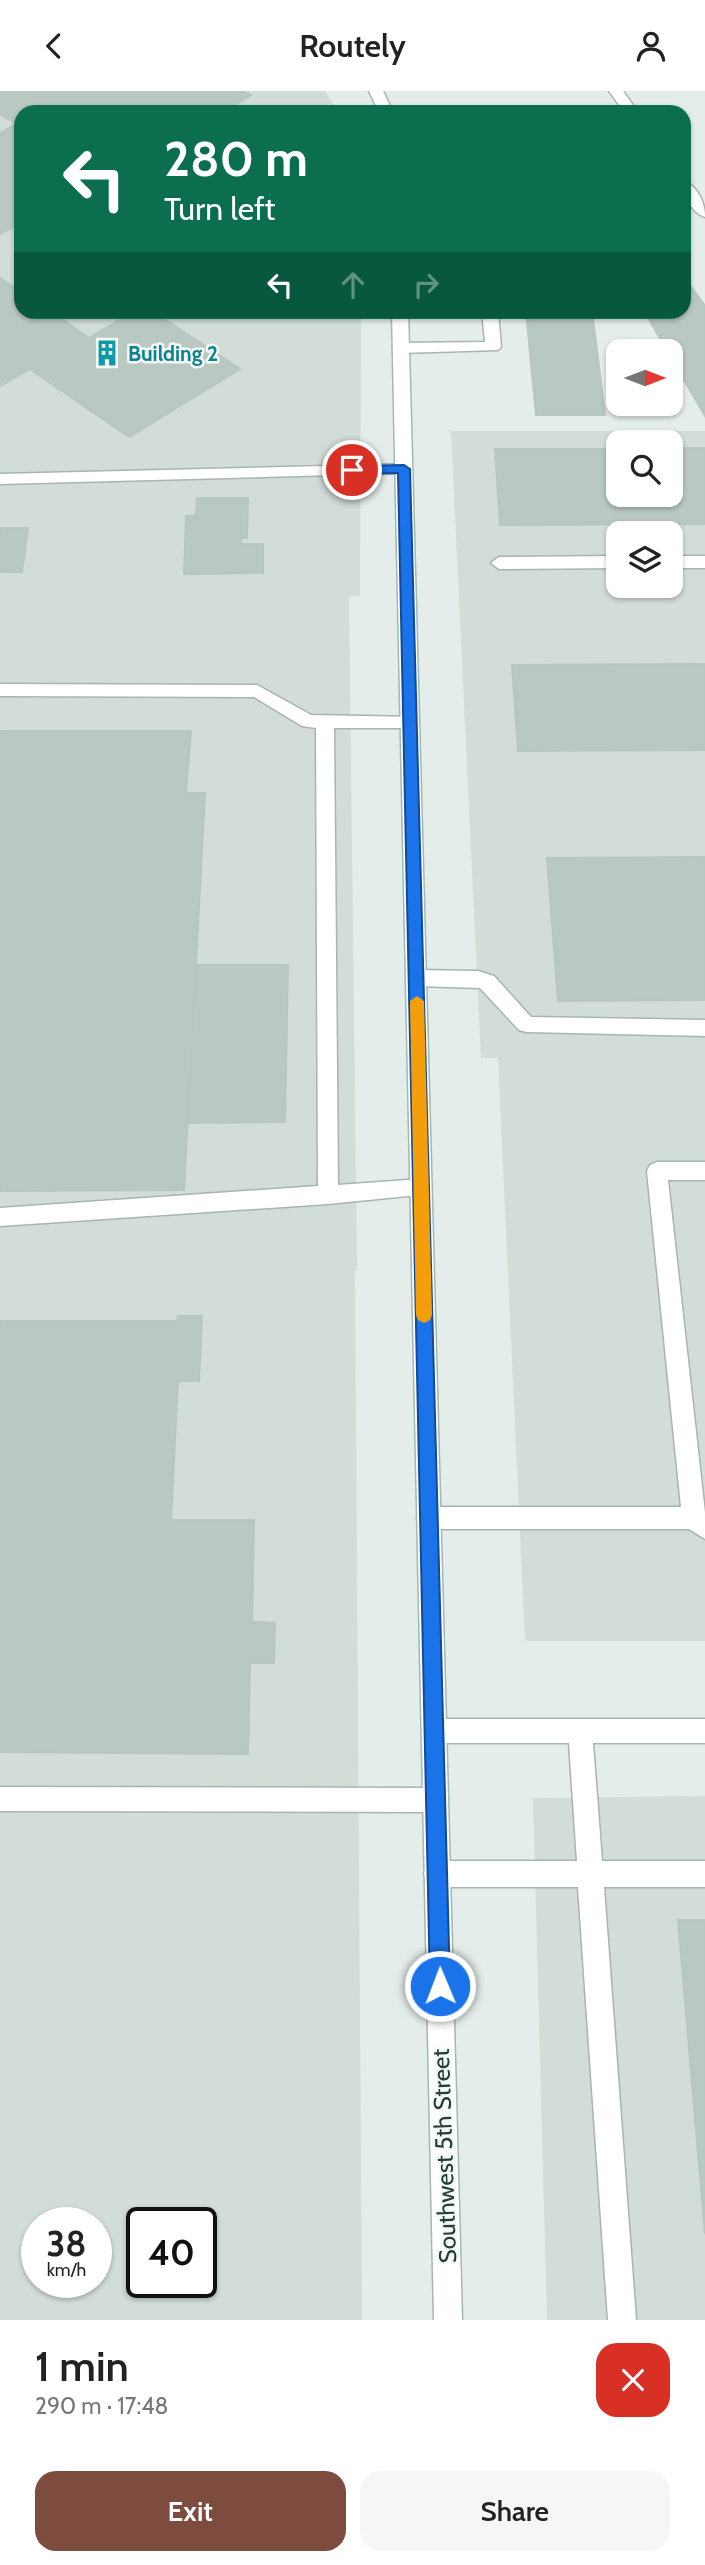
<!DOCTYPE html>
<meta charset="utf-8">
<style>
:root{--surface:#fff;--page:#f6f6f6;--text:#222;--muted:#767676;--accent:#7e4c3e}
body{margin:0;font-family:Cabin,sans-serif;background:var(--page);color:var(--text);height:100vh;display:flex;flex-direction:column;font-size:26px;white-space:nowrap}
*{box-sizing:border-box;margin:0}
p{font-size:23px;color:var(--muted)}
.icon{flex:none;width:38px;height:38px;fill:none;stroke:currentColor;stroke-width:2;stroke-linecap:round;stroke-linejoin:round}
.map{position:relative;height:2229px;overflow:hidden}
.panel{display:flex;flex-direction:column;background:var(--surface);flex:1}
.panel>*{flex:none}
.guide{position:absolute;left:14px;top:14px;width:677px;height:214px;border-radius:21px;box-shadow:0 2px 5px #0004;background:#0b6e4f;color:#fff;overflow:hidden}
.needle{width:46px;rotate:90deg}
.fabs{position:absolute;left:606px;top:248px;display:grid;gap:14px}
.fabs a{display:grid;place-items:center;width:77px;height:77px;border-radius:14px;background:var(--surface);box-shadow:0 2px 5px #0004;font-size:35px}
.speed{position:absolute;left:21px;top:2116px;display:flex;gap:14px;font-size:35px;font-weight:700;text-align:center}
.speed>*{display:grid;place-content:center;width:91px;height:91px;border-radius:50%;background:var(--surface);box-shadow:0 2px 5px #0004;line-height:1}
.speed small{font-size:18px;font-weight:400}
.speed .limit{border:4px solid #111;border-radius:10px;background:#fff;color:#111}
.pin{position:absolute;display:grid;place-items:center;width:60px;height:60px;color:#fff;margin:-30px;border:4px solid #fff;border-radius:50%;box-shadow:0 2px 7px #0007}
.me{position:absolute;width:77px;margin:-38px;rotate:359deg;stroke-linejoin:round;filter:drop-shadow(0 0 5px #0008)}
.turn{display:flex;align-items:center;gap:24px;height:147px;padding:0 35px;font-size:32px}
.turn .icon{width:91px;height:91px;stroke-width:2.5}
.turn b{display:block;font-size:49px;line-height:60px}
.lanes{display:flex;align-items:center;height:66px;padding:0 35px;background:#0003;justify-content:center;gap:35px;direction:ltr}
.lanes .off{opacity:.35}
.round{display:grid;place-items:center;flex:none;width:74px;height:74px;border-radius:21px;background:var(--page)}
.overview{display:flex;align-items:center;justify-content:space-between;height:119px;padding:0 35px}
h1{font-size:42px;font-weight:600;line-height:52px}
.button{display:flex;gap:14px;margin-top:auto;padding:14px 35px}
.button a{flex:1;height:80px;border-radius:21px;background:var(--accent);color:#fff;font-size:28px;font-weight:600;line-height:80px;text-align:center}
.button a+a{background:var(--page);color:var(--text)}
header{display:flex;justify-content:space-between;align-items:center;height:91px;padding:0 35px;background:var(--surface);font-size:32px;font-weight:600}
.map>svg:first-child{display:block}
.built{fill:#d2ddd7;fill-rule:evenodd}
.building{fill:#b9c8c1;stroke:#b6c7bf;stroke-width:2}
.lines{fill:none;stroke-linecap:round;stroke-linejoin:round}
.lane-casing{stroke:#a6b5b0;stroke-width:3}
.street-casing{stroke:#a6b5b0;stroke-width:3}
.secondary-casing{stroke:#a2b9b0;stroke-width:3}
.lane{fill:#fff;fill-rule:evenodd}
.street{fill:#fff;fill-rule:evenodd}
.secondary{fill:#fff;fill-rule:evenodd}
.route{fill:#1a73e8;stroke:#114b97;stroke-width:2}
.slow{fill:#f59e0b}
.labels{text-anchor:middle;dominant-baseline:central;stroke-width:5;stroke-linejoin:round;paint-order:stroke}
.far-culture-label{font-size:21px;font-weight:bold;fill:#0d838f;stroke:#f4f9f7;text-anchor:start}
.street-label{font-size:24px;fill:#233e36;stroke:#f4f9f7}
</style>
<header><svg class="icon" aria-label="back" viewBox="0 0 24 24"><path d="M15 5l-7 7 7 7"/></svg>Routely<svg class="icon" aria-label="person" viewBox="0 0 24 24"><circle cx="12" cy="8" r="4"/><path d="M4 21q1-7 8-7t8 7"/></svg></header>
<div class="map">
<svg width="705" height="2229" viewBox="0 0 705 2229">
<rect width="100%" height="100%" fill="#e4ede9"/>
<g class="built">
<path d="M0,0h325l13,21h-317v199l340,1 -1,284 -11,1 8,673h-2l7,1050h-362zM37,2132h59v59h-59zM142,2132h59v59h-59z"/>
<path d="M451,340h254v1210h-180l-27,-583h-17zM618,352h52v52h-52zM618,443h52v52h-52z"/>
<polygon points="705,1705 705,2229 547,2229 533,1707"/>
</g>
<g class="building">
<polygon points="0,0 243,0 251,4 223,21 21,21 21,132 0,143 0,42 17,33 0,23"/>
<polygon points="513,15 573,15 573,21 514,21"/>
<polygon points="684,186 705,215 705,325 670,265 670,261 668,261 644,220 684,220"/>
<polygon points="0,187 21,201 21,220 50,220 89,247 135,220 152,220 240,278 129,346 30,278 0,295"/>
<polygon points="526,220 592,220 605,324 536,324"/>
<polygon points="670,357 705,357 705,433 500,434 495,358 618,358 618,404 670,404"/>
<polygon points="197,407 248,407 247,447 241,447 241,453 263,453 263,482 184,483 186,425 196,425"/>
<polygon points="0,437 28,437 22,481 0,481"/>
<polygon points="705,573 705,659 518,660 512,574"/>
<polygon points="0,640 191,640 186,702 205,702 184,1099 0,1100"/>
<polygon points="705,766 705,909 558,910 547,767"/>
<polygon points="196,874 288,874 285,1031 188,1032"/>
<polygon points="178,1225 202,1225 199,1290 178,1290 171,1429 254,1429 252,1531 275,1532 274,1572 250,1572 248,1663 0,1661 0,1230 177,1230"/>
<polygon points="678,1829 705,1829 705,2143"/>
</g>
<g class="lines">
<g class="lane-casing">
<g id="lane">
<polygon points="482,220 498,220 501,256 498,259 401,262 393,257 401,252 485,251"/>
<polygon points="404,373 412,378 410,382 0,393 0,383"/>
<polygon points="618,465 618,477 499,478 491,472 499,466"/>
<rect x="670" y="465" width="35" height="12"/>
<polygon points="0,593 257,594 311,624 416,626 419,631 416,636 410,637 334,637 338,1094 421,1088 428,1091 431,1097 428,1103 328,1113 0,1135 0,1117 318,1095 316,637 302,635 254,606 0,605"/>
<polygon points="416,879 478,880 494,885 531,926 705,929 705,945 526,941 519,939 480,897 416,895 409,892 406,887 409,882"/>
<polygon points="657,1071 705,1071 705,1089 668,1089 705,1422 705,1448 689,1438 429,1438 421,1435 417,1427 421,1419 429,1416 681,1416 647,1080 650,1074"/>
<polygon points="434,1628 705,1628 705,1652 593,1652 602,1770 705,1770 705,1796 604,1796 636,2229 608,2229 578,1796 437,1796 428,1792 424,1783 428,1774 437,1770 577,1770 569,1652 434,1652 425,1649 422,1640 425,1631"/>
<polygon points="0,1696 435,1697 444,1700 447,1709 444,1718 435,1721 0,1720"/>
</g>
</g>
<g class="street-casing">
<g id="street">
<polygon points="609,0 623,0 638,21 624,21"/>
<path d="M684,90c14,6 21,22 21,36 -15,-5 -21,-22 -21,-36z"/>
</g>
</g>
<g class="secondary-casing">
<g id="secondary">
<polygon points="369,0 383,0 393,21 379,21"/>
<polygon points="392,220 408,220 462,2229 434,2229"/>
</g>
</g>
<use href="#lane" class="lane"/>
<use href="#street" class="street"/>
<use href="#secondary" class="secondary"/>
</g>
<polygon class="route" points="404,374 410,378 450,1895 447,1902 440,1905 433,1902 430,1895 398,382 352,383 346,379 352,375"/>
<polygon class="slow" points="417,905 424,910 432,1224 430,1229 424,1232 418,1229 416,1224 410,910"/>
<defs>
<g id="building-bare" transform="scale(2.1)"><path d="M-4-6H4V6H1V3H-1V6H-4ZM-2.5-4.3h1.7v1.8h-1.7ZM.8-4.3h1.7v1.8H.8ZM-2.5-1h1.7V.8h-1.7ZM.8-1h1.7V.8H.8Z" fill="#0f9aa8" stroke="#f4f9f7" stroke-width="2.5" paint-order="stroke"/></g>
</defs>
<g fill-rule="evenodd">
<use href="#building-bare" x="107" y="262"/>
</g>
<g class="labels">
<g class="far-culture-label">
<text x="128" y="262">Building 2</text>
</g>
<g class="street-label">
<text transform="translate(444 2065) rotate(-92)">Southwest 5th Street</text>
</g>
</g>
</svg>
<div class="fabs">
<a><svg class="needle" viewBox="-14 -14 28 28"><path d="M0-13l5 13h-10z" fill="#e53935"/><path d="M0 13l5-13h-10z" fill="#767676"/></svg></a>
<a><svg class="icon" aria-label="search" viewBox="0 0 24 24"><circle cx="10" cy="10" r="6"/><path d="M15 15l6 6"/></svg></a>
<a><svg class="icon" aria-label="layers" viewBox="0 0 24 24"><path d="M12 4l9 5-9 5-9-5zM3 14l9 5 9-5"/></svg></a>
</div>
<div class="speed"><div>38<small>km/h</small></div><div class="limit">40</div></div>
<div class="pin" style="left:352px;top:379px;background:#d93025"><svg class="icon" aria-label="arrive" viewBox="0 0 24 24"><path d="M6 21V4h12l-3 4 3 4H6"/></svg></div>
<svg class="me" style="left:440px;top:1895px" viewBox="-20 -20 40 40"><circle r="17" fill="#1a73e8" stroke="#fff" stroke-width="3"/><path d="M0-11L8 9 0 5-8 9z" fill="#fff"/></svg>
<div class="guide">
<div class="turn"><svg class="icon" aria-label="left" viewBox="0 0 24 24"><path d="M17 20v-9H6M10 6l-5 5 5 5"/></svg><div><b>280 m</b>Turn left</div></div>
<div class="lanes"><svg class="icon" aria-label="left" viewBox="0 0 24 24"><path d="M17 20v-9H6M10 6l-5 5 5 5"/></svg><svg class="icon off" aria-label="ahead" viewBox="0 0 24 24"><path d="M12 20V5M6 11l6-6 6 6"/></svg><svg class="icon off" aria-label="right" viewBox="0 0 24 24"><path d="M7 20v-9h11M14 6l5 5-5 5"/></svg></div>
</div>
</div>
<section class="panel">
<div class="overview"><div><h1>1 min</h1><p>290 m · 17:48</p></div><a class="round" style="background:#d93025;color:#fff"><svg class="icon" aria-label="close" viewBox="0 0 24 24"><path d="M6 6l12 12M18 6L6 18"/></svg></a></div>
<div class="button"><a>Exit</a><a>Share</a></div>
</section>
